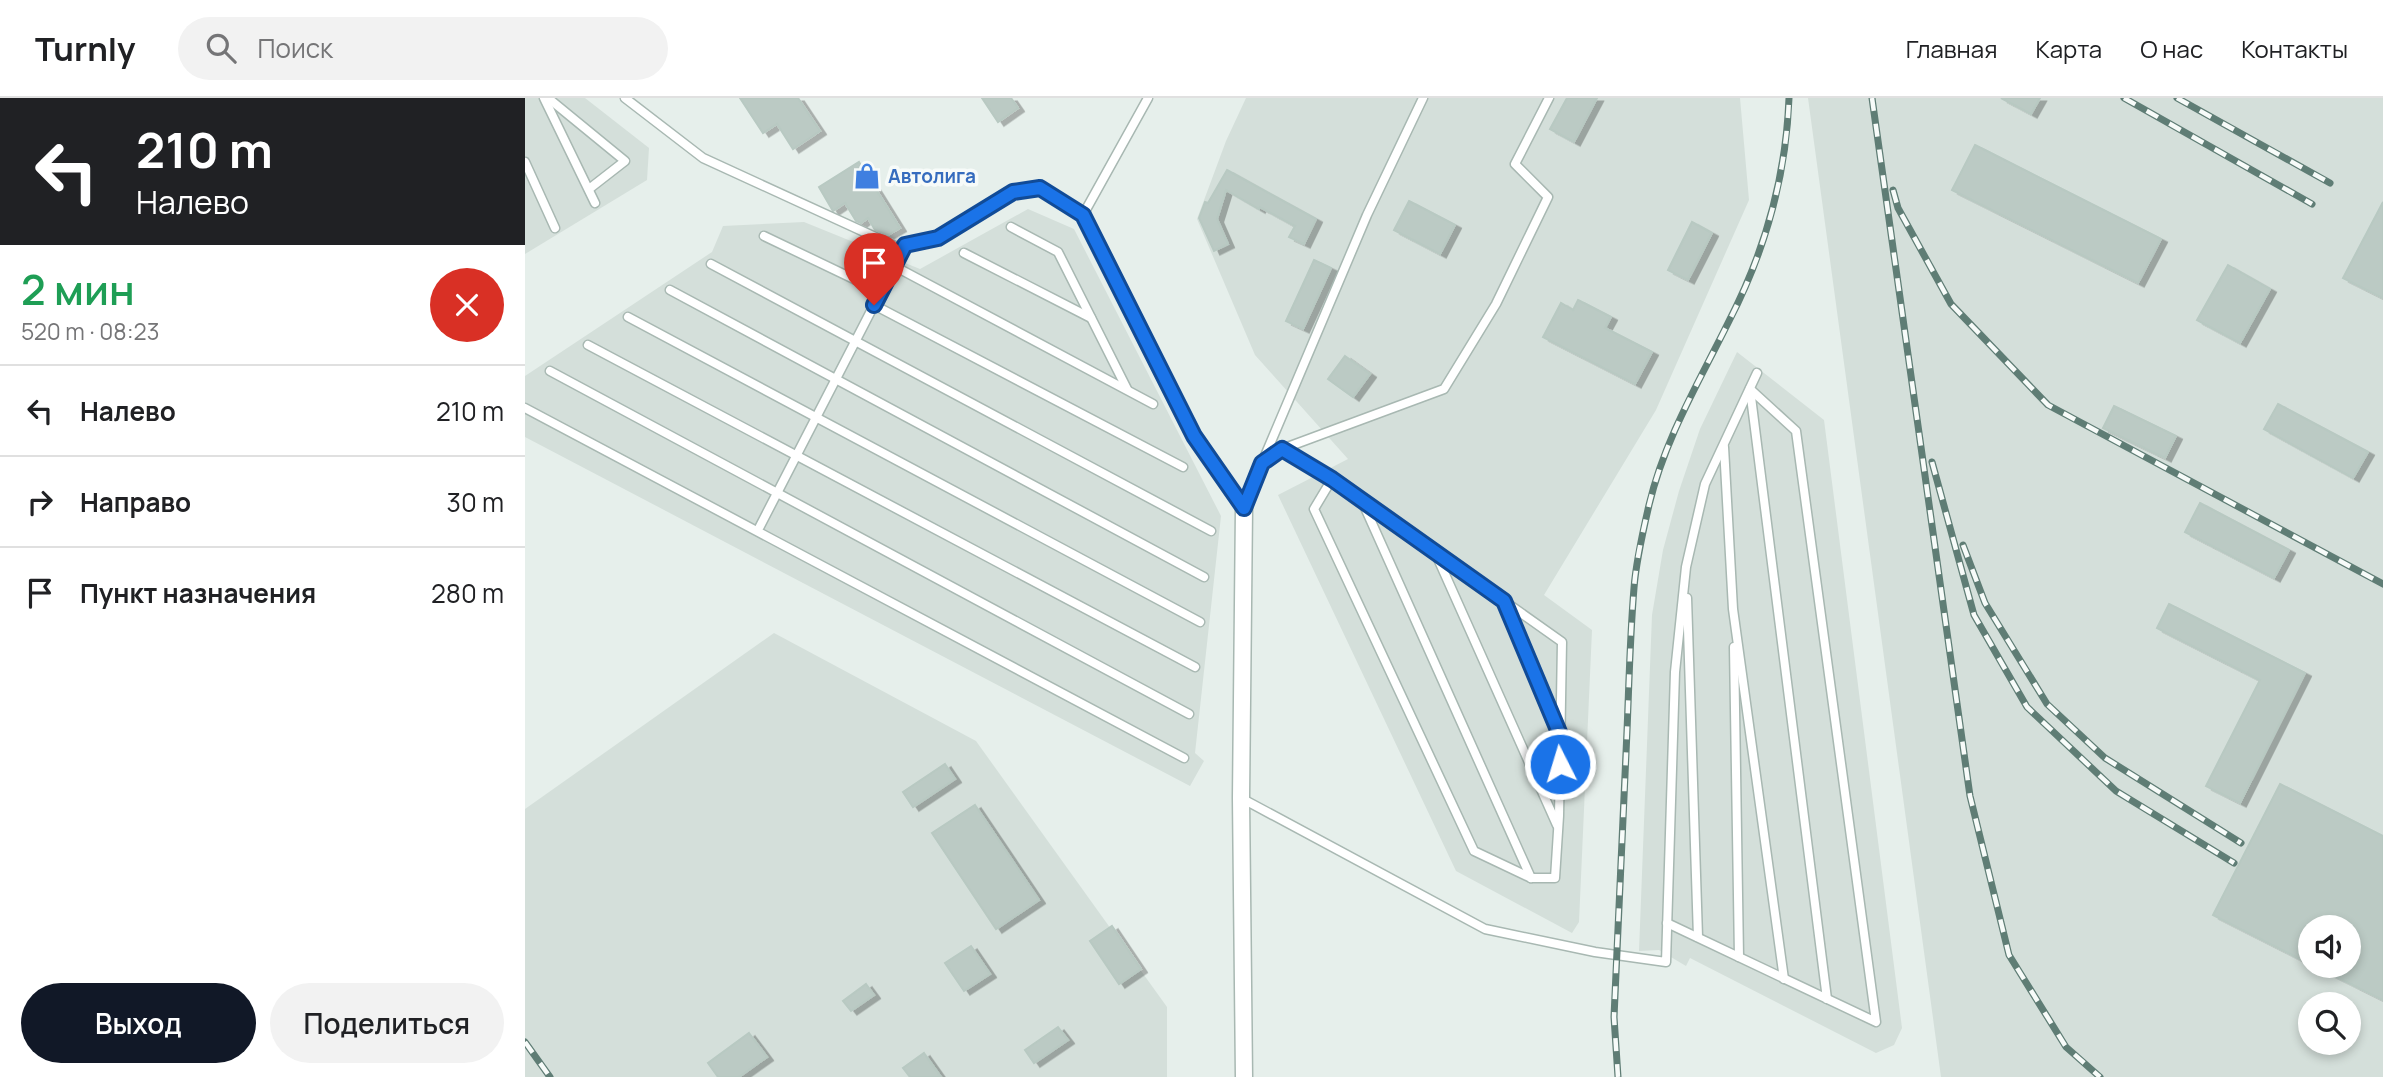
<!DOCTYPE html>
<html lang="ru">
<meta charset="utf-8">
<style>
:root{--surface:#fff;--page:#f2f2f2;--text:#202124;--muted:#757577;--line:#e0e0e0;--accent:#111827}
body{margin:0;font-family:Manrope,sans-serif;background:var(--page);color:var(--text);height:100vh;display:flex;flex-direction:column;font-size:26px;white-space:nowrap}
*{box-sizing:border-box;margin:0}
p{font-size:23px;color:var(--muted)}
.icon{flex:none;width:38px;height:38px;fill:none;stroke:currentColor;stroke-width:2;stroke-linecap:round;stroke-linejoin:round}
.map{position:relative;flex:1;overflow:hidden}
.side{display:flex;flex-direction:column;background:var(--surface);width:525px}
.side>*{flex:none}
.guide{background:#202124;color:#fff;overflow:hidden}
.controls{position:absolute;left:1773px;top:817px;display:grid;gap:14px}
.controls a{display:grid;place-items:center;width:63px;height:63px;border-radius:50%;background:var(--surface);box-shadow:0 4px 10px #0003;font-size:35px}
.pin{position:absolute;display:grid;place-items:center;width:60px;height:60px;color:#fff;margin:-72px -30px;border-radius:50% 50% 50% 0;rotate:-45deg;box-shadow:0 0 7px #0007}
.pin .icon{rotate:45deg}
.me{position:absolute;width:77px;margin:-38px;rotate:355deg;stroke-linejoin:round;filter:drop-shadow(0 0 5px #0008)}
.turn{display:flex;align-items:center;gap:24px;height:147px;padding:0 21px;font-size:32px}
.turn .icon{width:91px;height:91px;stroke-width:2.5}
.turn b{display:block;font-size:49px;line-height:60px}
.round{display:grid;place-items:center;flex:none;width:74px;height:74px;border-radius:37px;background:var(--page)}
.overview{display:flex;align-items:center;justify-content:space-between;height:119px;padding:0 21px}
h1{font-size:42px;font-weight:600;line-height:52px;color:#1e9e55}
.cta{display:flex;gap:14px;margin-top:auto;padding:14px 21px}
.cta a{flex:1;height:80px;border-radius:42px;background:var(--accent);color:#fff;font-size:28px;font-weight:600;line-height:80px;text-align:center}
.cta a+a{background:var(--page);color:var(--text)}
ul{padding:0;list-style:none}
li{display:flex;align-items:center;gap:21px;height:91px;padding:0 21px;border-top:2px solid var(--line)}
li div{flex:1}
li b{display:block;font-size:26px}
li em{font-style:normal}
header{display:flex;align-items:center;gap:42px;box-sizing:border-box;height:98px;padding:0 35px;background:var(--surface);border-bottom:2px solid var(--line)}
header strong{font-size:33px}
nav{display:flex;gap:38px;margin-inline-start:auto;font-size:24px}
.search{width:490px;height:63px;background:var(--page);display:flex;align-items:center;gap:18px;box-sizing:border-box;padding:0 24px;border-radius:38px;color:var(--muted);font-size:26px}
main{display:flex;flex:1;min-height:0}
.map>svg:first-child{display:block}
.built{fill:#d4dfda;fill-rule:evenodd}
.building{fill:#bbcac4;stroke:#b8c9c2;stroke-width:2;filter:url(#shadow)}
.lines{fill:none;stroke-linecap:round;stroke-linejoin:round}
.lane-casing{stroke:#a8b8b2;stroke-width:11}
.street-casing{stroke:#a8b8b2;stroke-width:19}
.lane{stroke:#fff;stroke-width:8}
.street{stroke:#fff;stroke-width:16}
.rail-casing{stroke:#5f7d75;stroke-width:7}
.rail{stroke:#f7fbf9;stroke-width:4.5;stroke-dasharray:13;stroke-linecap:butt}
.route-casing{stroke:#114b97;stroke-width:18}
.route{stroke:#1a73e8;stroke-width:12}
.labels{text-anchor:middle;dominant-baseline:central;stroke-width:7;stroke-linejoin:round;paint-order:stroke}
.shop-label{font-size:19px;font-weight:bold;fill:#366cbe;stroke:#f7fbf9;text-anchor:start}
</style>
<header>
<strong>Turnly</strong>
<div class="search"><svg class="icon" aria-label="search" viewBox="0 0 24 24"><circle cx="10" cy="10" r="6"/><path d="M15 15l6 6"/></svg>Поиск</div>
<nav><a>Главная</a><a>Карта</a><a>О нас</a><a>Контакты</a></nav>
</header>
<main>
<section class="side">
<div class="guide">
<div class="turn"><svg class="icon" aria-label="left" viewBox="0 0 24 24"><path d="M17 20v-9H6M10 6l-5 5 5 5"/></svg><div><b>210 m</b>Налево</div></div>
</div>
<div class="overview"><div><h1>2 мин</h1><p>520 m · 08:23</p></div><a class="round" style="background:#d93025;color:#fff"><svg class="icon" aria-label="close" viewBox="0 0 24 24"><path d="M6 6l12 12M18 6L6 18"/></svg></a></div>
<ul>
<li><svg class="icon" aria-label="left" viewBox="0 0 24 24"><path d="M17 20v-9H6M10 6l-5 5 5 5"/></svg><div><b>Налево</b></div><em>210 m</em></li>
<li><svg class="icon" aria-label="right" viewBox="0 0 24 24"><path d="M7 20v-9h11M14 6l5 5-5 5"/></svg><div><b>Направо</b></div><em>30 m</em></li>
<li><svg class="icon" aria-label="arrive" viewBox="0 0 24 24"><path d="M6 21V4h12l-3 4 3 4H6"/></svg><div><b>Пункт назначения</b></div><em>280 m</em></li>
</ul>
<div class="cta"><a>Выход</a><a>Поделиться</a></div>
</section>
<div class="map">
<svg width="1858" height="979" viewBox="0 0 1858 979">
<defs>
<filter id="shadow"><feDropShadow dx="6" dy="3.5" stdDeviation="0" flood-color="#0004"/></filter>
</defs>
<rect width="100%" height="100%" fill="#e6efeb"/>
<g class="built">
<polygon points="0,0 60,0 124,50 122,82 0,156"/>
<polygon points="721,0 1215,0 1224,102 1131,312 1019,497 1067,532 1054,824 1047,835 931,773 753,397 823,361 730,257 672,121 701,43"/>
<path d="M1283,0h575v979h-442zM1785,830h39v38h-39zM1785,906h39v39h-39z"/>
<polygon points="503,111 549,131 696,418 670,655 679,663 665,688 0,339 0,278 187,154 198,128 279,124 395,171"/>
<polygon points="1212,254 1299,322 1377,930 1369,947 1351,955 1165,860 1161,868 1134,852 1114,853 1127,517 1138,452 1154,393 1175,331"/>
<polygon points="249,535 451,643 642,909 642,979 0,979 0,711"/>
</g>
<g class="building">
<polygon points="215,0 273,0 295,33 268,51 252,26 238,35"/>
<polygon points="457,0 486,0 493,10 473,24"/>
<polygon points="1042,0 1072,0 1049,44 1025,31"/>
<polygon points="1476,0 1515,0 1506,16"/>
<polygon points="1450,47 1636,141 1613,185 1427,92"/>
<polygon points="334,64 375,130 363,137 350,132 343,120 336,125 331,123 320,105 308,113 294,89"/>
<polygon points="702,72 791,121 779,146 764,139 770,128 735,109 734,111 701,92 692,121 703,146 689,153 674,120 680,104 683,105"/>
<polygon points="884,103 930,127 915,156 869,132"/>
<polygon points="1858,104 1858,200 1818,180"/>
<polygon points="1167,124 1187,135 1163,182 1143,172"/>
<polygon points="789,162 806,170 778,231 761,223"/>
<polygon points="1703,167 1745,191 1715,245 1672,222"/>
<polygon points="1053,202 1086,219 1080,230 1127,254 1110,286 1018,239 1036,205 1048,212"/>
<polygon points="820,258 845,276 828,299 803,281"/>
<polygon points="1753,306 1843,354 1828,380 1739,331"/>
<polygon points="1589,308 1651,338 1640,360 1578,330"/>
<polygon points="1675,405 1764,452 1749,480 1660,434"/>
<polygon points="1644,506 1780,575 1715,705 1681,688 1735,582 1632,530"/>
<polygon points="420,666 430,681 388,709 378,694"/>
<polygon points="1755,686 1858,738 1858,902 1790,868 1824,868 1824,830 1785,830 1785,866 1688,817"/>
<polygon points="450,707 514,802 471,831 407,735"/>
<polygon points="587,828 616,871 594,886 565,843"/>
<polygon points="446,848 465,876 439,893 420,865"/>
<polygon points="341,886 349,897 326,913 318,903"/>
<polygon points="533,929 543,942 509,965 500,952"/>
<polygon points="224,935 242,959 214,979 193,979 183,965"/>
<polygon points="399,955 416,979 385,979 378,970"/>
</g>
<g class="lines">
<g class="lane-casing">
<g id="lane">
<polyline points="19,0 70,105"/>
<polyline points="23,0 100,63 64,91"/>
<polyline points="100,0 178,60 372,149 413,140 488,94 515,90 558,117 669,338 719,410"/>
<polyline points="0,64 30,130"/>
<polyline points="558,117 623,0"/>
<polyline points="486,129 533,154 602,291"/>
<polyline points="239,138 356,194"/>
<polyline points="439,155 566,220"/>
<polyline points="186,166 686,433"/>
<polyline points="369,168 628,306"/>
<polyline points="145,192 679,479"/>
<polyline points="349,207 658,369"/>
<polyline points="103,219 675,524"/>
<polyline points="63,247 670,569"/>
<polyline points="25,273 664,616"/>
<polyline points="1225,291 1302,901"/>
<polyline points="0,310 659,660"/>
<polyline points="1199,349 1208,511 1259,881"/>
<polyline points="757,351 919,291 971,206 1023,99 990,66 1024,0"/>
<polyline points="737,365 842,117 898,0"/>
<polyline points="837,403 1006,780"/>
<polyline points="719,410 737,365 757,351 807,381 1037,544 1034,718 1030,780 1006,780 949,753 789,411 807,381"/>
<polyline points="233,432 380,147"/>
<polyline points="910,454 1032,727"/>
<polyline points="1162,500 1173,839"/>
<polyline points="979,503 1035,636"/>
<polyline points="1209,549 1214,859"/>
<polyline points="716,700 960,831 1070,854 1141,864 1150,574 1161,469 1180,386 1232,275"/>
<polyline points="1142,825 1351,924 1271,333 1225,291"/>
</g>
</g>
<g class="street-casing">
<polyline id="street" points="719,410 716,700 719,979"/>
</g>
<use href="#lane" class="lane"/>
<use href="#street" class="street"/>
<g class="rail-casing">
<g id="rail">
<polyline points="1347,0 1445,698 1484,857 1541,949 1575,979"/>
<polyline points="1599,0 1787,106"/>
<polyline points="1652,0 1805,85"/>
<polyline points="1368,92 1373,110 1426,206 1523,307 1858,486"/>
<polyline points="1407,364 1449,517 1502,609 1591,693 1709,765"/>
<polyline points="1438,447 1460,505 1522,606 1580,660 1716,745"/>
<polyline points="0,944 25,979"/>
<path d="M1093,979l-4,-60c4,-95 9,-191 13,-286 2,-48 3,-95 7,-143 2,-27 9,-57 15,-83 16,-67 50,-123 80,-184 36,-70 57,-144 60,-223"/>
</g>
</g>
<use href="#rail" class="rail"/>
</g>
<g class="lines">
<g class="route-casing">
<polyline id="route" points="349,207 380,147 413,140 488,94 515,90 558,117 669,338 719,410 737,365 757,351 807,381 979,503 1036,639 1035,666"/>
</g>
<use href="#route" class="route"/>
</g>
<defs>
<g id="shop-bare" transform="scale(2.1)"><path d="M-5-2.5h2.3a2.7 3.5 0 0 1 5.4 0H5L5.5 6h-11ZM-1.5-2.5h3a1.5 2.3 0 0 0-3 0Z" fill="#3f7fe0" stroke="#f7fbf9" stroke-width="2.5" paint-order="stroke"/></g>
</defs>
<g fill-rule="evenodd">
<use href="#shop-bare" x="342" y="78"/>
</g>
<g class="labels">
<g class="shop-label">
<text x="363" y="78">Автолига</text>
</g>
</g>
</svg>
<div class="controls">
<a><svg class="icon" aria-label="sound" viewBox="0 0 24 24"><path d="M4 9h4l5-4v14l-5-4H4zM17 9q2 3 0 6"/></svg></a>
<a><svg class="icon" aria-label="search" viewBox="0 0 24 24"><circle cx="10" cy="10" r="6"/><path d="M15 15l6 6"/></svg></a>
</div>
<div class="pin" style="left:349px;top:207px;background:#d93025"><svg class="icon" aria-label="arrive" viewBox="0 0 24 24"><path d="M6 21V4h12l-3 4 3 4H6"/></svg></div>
<svg class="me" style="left:1035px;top:666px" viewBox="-20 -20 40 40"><circle r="17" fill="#1a73e8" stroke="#fff" stroke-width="3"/><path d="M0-11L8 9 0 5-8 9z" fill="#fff"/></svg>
</div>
</main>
